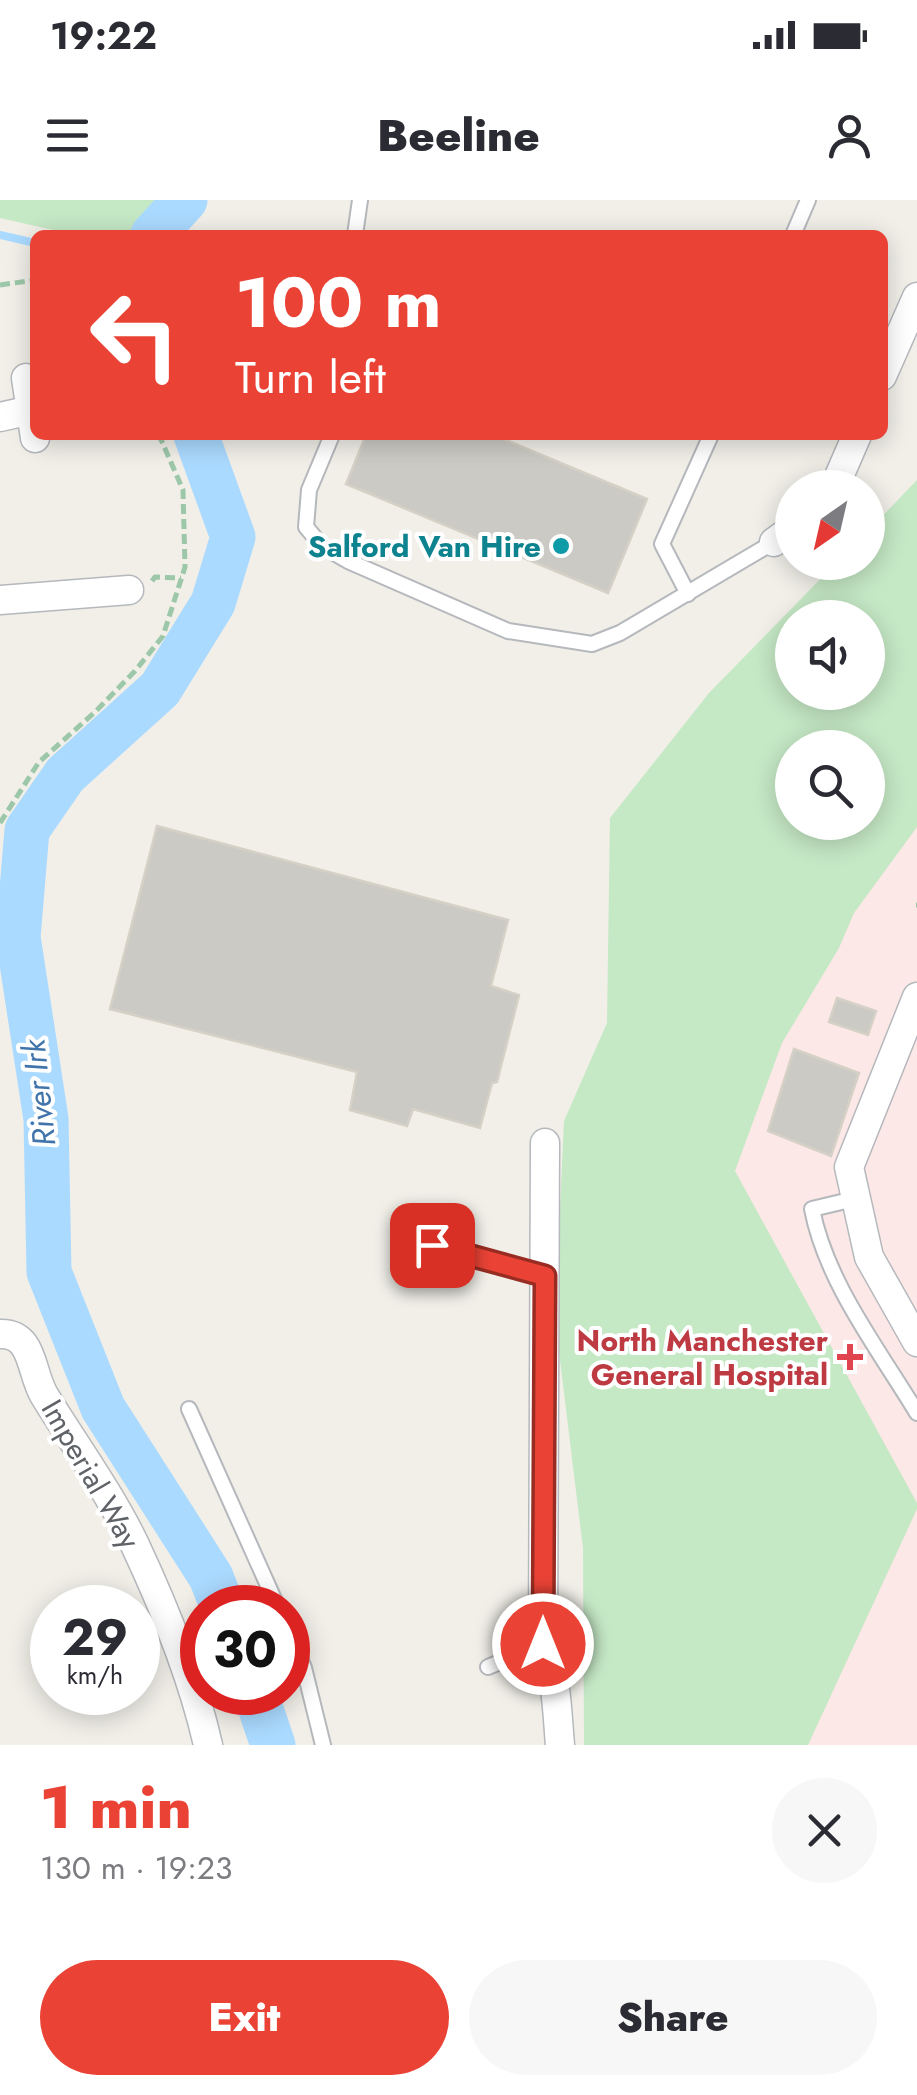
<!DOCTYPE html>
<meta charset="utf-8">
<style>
:root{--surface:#fff;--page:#f7f7f7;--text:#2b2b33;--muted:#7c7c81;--accent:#ea4335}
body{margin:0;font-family:Jost,sans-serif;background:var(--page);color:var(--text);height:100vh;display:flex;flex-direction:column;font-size:38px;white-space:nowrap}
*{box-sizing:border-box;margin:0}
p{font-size:32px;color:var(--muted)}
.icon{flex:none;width:55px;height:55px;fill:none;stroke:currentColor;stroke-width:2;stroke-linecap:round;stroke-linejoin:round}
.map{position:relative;height:1545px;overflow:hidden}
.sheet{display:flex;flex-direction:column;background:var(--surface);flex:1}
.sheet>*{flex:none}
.top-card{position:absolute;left:30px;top:30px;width:858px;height:210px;border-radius:15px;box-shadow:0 5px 25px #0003;background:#ea4335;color:#fff;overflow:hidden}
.needle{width:65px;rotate:214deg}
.buttons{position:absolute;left:775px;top:270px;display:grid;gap:20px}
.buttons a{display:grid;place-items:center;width:110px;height:110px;border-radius:50%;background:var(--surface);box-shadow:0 5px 25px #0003;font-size:50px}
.speed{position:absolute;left:30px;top:1385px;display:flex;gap:20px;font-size:50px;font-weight:700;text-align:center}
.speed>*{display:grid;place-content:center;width:130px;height:130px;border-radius:50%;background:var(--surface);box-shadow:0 5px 25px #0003;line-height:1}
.speed small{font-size:25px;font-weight:400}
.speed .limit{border:15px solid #d22;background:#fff;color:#111}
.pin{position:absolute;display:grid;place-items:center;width:85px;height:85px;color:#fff;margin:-42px;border-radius:20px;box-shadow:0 5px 15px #0006}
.me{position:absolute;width:110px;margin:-55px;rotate:0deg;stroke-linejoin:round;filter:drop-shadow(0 0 8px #0008)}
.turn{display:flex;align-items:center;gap:35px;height:210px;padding:0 40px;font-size:45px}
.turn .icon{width:130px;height:130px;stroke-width:2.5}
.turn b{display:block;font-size:70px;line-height:85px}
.round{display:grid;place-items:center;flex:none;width:105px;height:105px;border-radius:52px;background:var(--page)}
.head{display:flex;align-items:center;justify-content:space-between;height:170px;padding:0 40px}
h1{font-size:60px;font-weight:800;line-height:75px;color:var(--accent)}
.cta{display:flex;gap:20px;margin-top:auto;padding:20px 40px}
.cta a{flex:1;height:115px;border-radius:60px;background:var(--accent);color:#fff;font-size:40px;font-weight:800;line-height:115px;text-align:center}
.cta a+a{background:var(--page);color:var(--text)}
.status{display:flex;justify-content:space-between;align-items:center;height:70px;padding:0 50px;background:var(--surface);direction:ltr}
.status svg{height:28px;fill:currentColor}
header{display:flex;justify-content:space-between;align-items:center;height:130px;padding:0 40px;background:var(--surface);font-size:45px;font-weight:800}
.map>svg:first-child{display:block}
.medical{fill:#fce8e6}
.green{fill:#c5e8c5;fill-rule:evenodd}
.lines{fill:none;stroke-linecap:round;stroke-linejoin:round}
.stream{stroke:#aadaff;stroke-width:8}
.river{stroke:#aadaff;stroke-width:45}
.building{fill:#cccac5;stroke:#d6d1c6;stroke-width:2.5}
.service-casing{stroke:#b5b8bc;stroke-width:18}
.minor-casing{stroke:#b5b8bc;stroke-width:31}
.path{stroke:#9cc7a9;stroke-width:5;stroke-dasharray:10 5;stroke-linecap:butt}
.service{stroke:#fff;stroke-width:14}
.minor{stroke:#fff;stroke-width:28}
.route-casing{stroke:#982c22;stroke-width:25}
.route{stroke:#ea4335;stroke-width:18}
.culture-dot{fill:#0f9aa8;stroke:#fff;stroke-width:4}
.health-dot{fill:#e0444e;stroke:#fff;stroke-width:4}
.labels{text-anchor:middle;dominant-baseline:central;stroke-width:8;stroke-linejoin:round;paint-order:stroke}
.culture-label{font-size:30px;font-weight:bold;fill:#0d838f;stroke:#fff;text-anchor:end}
.health-label{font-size:30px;font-weight:bold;fill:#be3a42;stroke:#fff;text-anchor:end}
.street-label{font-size:30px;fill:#5f6368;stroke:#fff}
.water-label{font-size:32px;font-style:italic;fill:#4174aa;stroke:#fff}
</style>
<div class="status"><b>19:22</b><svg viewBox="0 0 49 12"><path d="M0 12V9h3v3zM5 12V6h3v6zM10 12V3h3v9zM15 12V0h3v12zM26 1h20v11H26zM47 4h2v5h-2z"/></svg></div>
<header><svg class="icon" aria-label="menu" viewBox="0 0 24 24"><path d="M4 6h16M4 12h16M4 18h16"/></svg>Beeline<svg class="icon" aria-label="person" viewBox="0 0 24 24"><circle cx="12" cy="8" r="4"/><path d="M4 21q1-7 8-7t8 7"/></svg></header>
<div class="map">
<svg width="917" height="1545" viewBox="0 0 917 1545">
<rect width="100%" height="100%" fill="#f1efe8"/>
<polygon class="medical" points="917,552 917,1545 776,1545 689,986 868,622"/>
<g class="green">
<polygon points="0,0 163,0 131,35 75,35 0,18"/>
<path d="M917,280v347l-63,86 -15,35 -57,95 -47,128 182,332v6l-109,236h-224l-1,-197 -28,-229 9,-198 43,-98 3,-205 99,-125 127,-130 32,-1v-31zM792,418h76v74h-76zM792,548h76v74h-76z"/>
</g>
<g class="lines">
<polyline class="stream" points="0,35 35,43"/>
<g class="river">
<polyline points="153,35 185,0"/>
<polyline points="196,235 233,337 213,403 160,489 65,575 27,630 18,737 46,919 49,1072 103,1208 211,1377 223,1408"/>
<polyline points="255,1492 273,1545"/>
</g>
</g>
<g class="building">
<polygon points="366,235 494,235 647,299 608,393 346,284"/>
<polygon points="157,626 508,720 491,786 519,795 497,882 492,883 480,928 413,909 407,926 350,910 357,872 110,809"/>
<polygon points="837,798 876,811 868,835 829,822"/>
<polygon points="794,849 859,873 831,956 768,931"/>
</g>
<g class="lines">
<g class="service-casing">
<g id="service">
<polyline points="355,35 360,0"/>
<polyline points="793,35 808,0"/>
<polyline points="332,235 309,290 306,327 322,346 348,361 508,431 592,444 620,433 774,342"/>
<polyline points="688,394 662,344 711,235"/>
<path d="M854,999l-42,10c14,73 67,141 105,204"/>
<polyline points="433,1045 545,1076"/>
<polyline points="189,1209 278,1408"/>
<polyline points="288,1429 304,1468 323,1545"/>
<polyline points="488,1467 543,1444"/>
</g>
</g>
<g class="minor-casing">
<g id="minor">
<polyline points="882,176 917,97"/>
<polyline points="26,178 35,238"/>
<polyline points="0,217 31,210"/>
<polyline points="834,288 857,235"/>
<polyline points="774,342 792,329"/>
<polyline points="0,400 129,390"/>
<polyline points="917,797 849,967 869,1057 917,1142"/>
<path d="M545,943l-2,501c14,32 14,67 17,101"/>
<path d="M0,1134c34,-1 30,37 44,61 30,49 66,98 91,150 29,62 58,133 73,200"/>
</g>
</g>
<g class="path">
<polyline points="0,85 35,80"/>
<polyline points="152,381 155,377 181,378"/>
<polyline points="0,623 39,562 95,512 135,471 163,436 185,367 183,290 159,235"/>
<polyline points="916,705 917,705"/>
</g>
<use href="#service" class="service"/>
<use href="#minor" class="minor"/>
</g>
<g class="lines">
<g class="route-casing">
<polyline id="route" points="432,1045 545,1076 543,1444"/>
</g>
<use href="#route" class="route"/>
</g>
<circle class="culture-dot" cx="561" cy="346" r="10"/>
<path class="health-dot" d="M845 1142h10v10h10v10h-10v10h-10v-10h-10v-10h10z"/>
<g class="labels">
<g class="culture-label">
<text x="541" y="346">Salford Van Hire</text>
</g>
<g class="health-label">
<text x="828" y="1140">North Manchester<tspan x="828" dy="34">General Hospital</tspan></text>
</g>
<g class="street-label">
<text transform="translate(91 1274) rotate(60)">Imperial Way</text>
</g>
<g class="water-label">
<text transform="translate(39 893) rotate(-96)">River Irk</text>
</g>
</g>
</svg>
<div class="buttons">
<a><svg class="needle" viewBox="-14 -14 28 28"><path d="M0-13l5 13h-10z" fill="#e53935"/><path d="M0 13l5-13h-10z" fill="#7c7c81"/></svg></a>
<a><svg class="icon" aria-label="sound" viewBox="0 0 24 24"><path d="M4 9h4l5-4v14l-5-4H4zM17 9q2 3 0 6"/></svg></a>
<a><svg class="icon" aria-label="search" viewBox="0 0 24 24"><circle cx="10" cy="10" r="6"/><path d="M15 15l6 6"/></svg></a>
</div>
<div class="speed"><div>29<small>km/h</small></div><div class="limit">30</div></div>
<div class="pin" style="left:432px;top:1045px;background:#d93025"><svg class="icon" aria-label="arrive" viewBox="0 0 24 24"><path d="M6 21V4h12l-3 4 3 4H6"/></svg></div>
<svg class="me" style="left:543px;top:1444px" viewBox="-20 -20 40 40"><circle r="17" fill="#ea4335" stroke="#fff" stroke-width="3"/><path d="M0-11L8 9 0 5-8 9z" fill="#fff"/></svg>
<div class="top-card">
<div class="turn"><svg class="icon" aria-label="left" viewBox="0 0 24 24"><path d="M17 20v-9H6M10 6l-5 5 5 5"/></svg><div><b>100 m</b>Turn left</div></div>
</div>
</div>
<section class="sheet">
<div class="head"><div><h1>1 min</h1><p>130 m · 19:23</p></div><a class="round"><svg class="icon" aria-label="close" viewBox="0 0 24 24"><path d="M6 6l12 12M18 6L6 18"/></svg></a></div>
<div class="cta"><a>Exit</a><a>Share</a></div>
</section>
